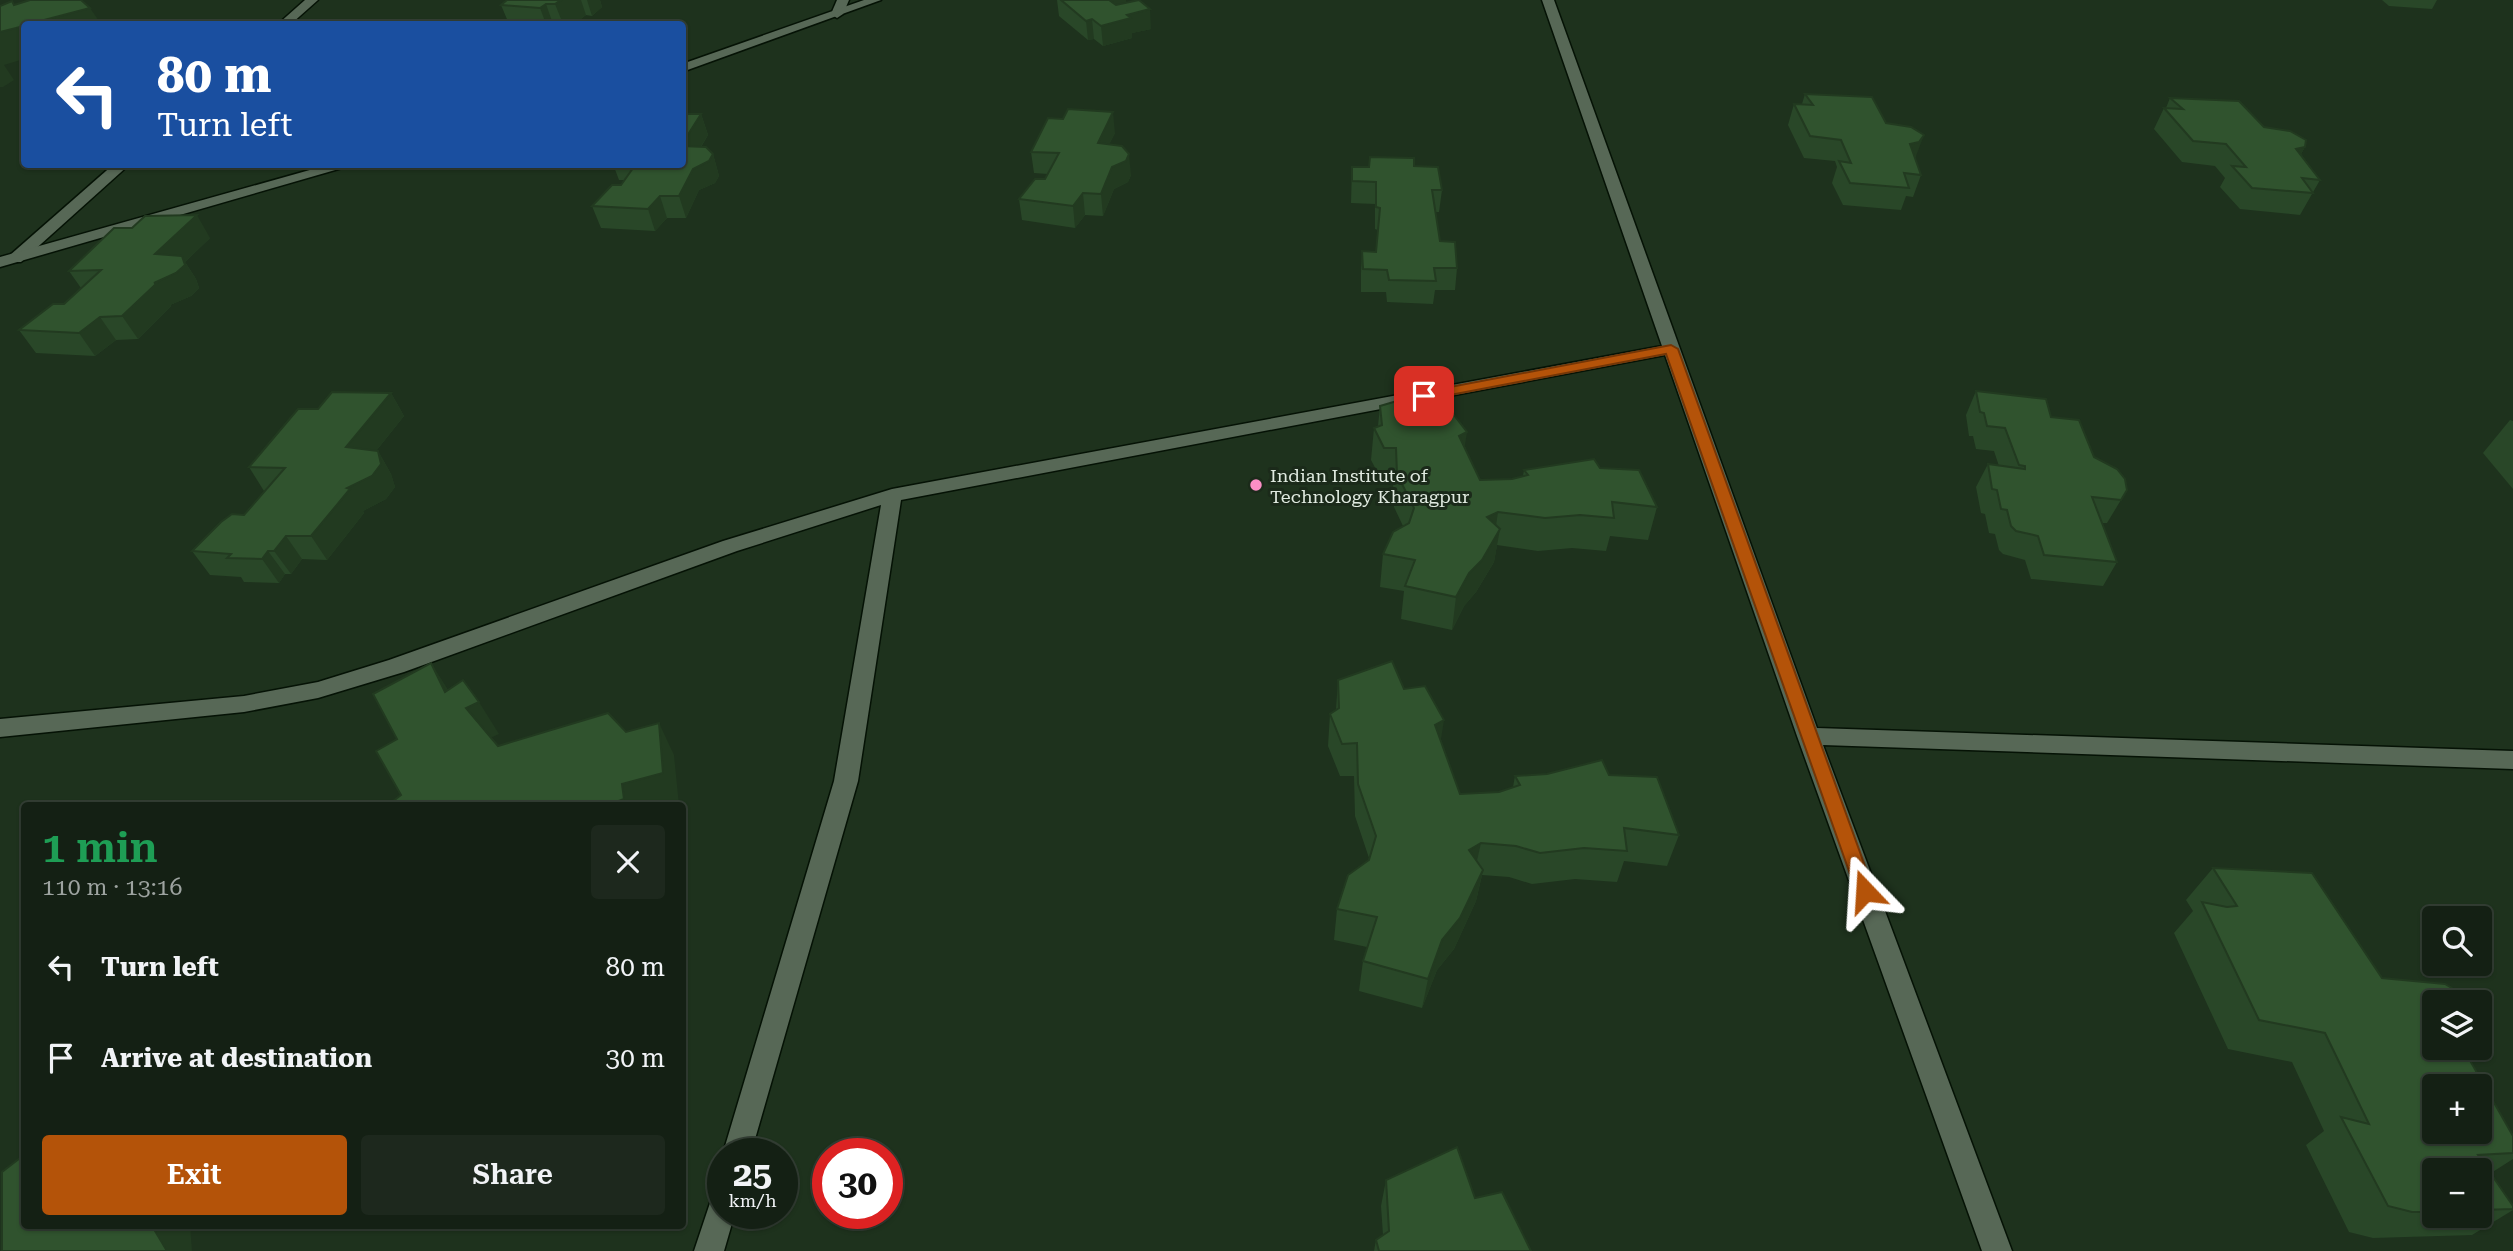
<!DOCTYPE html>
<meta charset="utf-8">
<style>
:root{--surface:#142014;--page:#1d281d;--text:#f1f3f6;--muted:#9da3a0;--line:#333e34;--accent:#b45309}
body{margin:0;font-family:"Roboto Serif",serif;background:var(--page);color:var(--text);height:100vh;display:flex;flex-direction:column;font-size:26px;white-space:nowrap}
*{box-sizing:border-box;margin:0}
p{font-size:23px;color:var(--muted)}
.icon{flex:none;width:38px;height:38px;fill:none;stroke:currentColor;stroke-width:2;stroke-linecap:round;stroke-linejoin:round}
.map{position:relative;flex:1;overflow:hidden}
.drawer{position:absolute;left:21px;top:802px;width:665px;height:427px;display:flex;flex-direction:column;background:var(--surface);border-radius:7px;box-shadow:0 2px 5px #0004,0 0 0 2px var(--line)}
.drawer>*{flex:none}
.banner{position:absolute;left:21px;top:21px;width:665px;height:147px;border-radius:7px;box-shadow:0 2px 5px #0004,0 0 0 2px var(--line);background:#1a4fa0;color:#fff;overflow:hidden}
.fabs{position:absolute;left:2422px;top:906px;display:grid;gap:14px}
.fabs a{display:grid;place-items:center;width:70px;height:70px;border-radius:7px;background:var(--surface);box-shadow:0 2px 5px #0004,0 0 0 2px var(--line);font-size:35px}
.speed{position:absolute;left:707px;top:1138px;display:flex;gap:14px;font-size:35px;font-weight:700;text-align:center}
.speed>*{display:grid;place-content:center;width:91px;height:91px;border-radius:50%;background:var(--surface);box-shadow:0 2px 5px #0004,0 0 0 2px var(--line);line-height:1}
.speed small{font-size:18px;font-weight:400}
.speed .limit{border:10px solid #d22;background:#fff;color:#111}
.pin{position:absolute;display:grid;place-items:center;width:60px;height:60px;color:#fff;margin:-30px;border-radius:14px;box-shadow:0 4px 10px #0006}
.me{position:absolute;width:77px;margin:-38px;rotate:340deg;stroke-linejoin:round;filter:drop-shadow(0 0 5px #0008)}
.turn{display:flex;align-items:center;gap:24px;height:147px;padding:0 21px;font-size:32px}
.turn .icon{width:91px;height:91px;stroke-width:2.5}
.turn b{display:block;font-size:49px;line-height:60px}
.round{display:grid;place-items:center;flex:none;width:74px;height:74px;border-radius:7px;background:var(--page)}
.head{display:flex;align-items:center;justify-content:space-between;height:119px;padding:0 21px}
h1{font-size:42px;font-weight:600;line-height:52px;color:#1e9e55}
.button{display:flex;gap:14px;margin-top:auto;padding:14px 21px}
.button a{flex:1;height:80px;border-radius:7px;background:var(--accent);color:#fff;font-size:28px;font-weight:600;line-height:80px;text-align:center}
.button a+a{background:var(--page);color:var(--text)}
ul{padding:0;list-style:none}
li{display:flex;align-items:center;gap:21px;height:91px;padding:0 21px}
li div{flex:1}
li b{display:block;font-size:26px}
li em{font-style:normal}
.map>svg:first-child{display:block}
.built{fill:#1e321d;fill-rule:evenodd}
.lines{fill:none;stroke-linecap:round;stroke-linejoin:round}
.street-casing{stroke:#051205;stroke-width:3}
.secondary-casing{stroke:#051205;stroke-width:3}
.street{fill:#576856;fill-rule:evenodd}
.secondary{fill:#576856;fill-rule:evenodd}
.wall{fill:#294728;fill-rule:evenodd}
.shaded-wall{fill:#223a20}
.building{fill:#30532e;stroke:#223a20;stroke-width:2;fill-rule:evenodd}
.route{fill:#b45309;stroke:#753606;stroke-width:2}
.poi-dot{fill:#fb8fc5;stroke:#1b2a1a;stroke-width:2.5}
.labels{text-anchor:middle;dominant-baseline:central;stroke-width:6;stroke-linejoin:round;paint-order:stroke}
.poi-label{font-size:18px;fill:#e0eae0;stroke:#1b2a1a;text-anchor:start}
</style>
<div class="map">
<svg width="2513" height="1251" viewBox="0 0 2513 1251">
<rect width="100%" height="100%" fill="#1b2a1a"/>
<path class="built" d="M0,0h2513v1251h-2513zM24,24h658v140h-658zM24,805h658v420h-658zM2434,919h46v45h-46zM2434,1003h46v45h-46zM2434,1087h46v45h-46zM723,1153h59v60h-59zM828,1153h59v60h-59zM2434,1171h46v45h-46z"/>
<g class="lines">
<g class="street-casing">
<g id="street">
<polygon points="305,0 318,0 291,24 278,24"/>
<polygon points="837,0 849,0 843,14 837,18 831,14"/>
<polygon points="1542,0 1554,0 1817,728 2513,751 2513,769 1823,745 2012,1251 1982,1251 1797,736 1665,355 901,500 858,781 751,1153 723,1153 834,781 881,505 737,551 404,672 318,698 244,712 0,737 0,719 244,696 318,682 389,660 723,541 892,489 1662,346"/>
<polygon points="114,164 130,164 21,262 9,262 9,256"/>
<polygon points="723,1189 723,1213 735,1213 724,1251 694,1251 713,1194"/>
</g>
</g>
<g class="secondary-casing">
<g id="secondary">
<polygon points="864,0 881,0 682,72 682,64"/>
<polygon points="331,164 356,164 0,267 0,257"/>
</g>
</g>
<use href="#street" class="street"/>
<use href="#secondary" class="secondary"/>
</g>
<g class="wall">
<polygon points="507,0 600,0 602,7 592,16 586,15 574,24 509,24 501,5"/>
<polygon points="1057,0 1126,0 1126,3 1151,29 1132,33 1132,38 1103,46 1094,39 1088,40 1059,16"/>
<polygon points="2382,0 2437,0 2432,9 2389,6"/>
<polygon points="1805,94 1886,123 1916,156 1915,158 1921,175 1913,197 1906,196 1901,210 1843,205 1832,183 1837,167 1835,161 1804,158 1788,125 1794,104 1802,104"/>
<polygon points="2170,98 2264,127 2305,147 2301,154 2320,180 2300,215 2240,209 2220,187 2225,178 2215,166 2182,162 2154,129 2164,108 2166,108"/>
<polygon points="701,114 708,135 701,147 713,154 719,176 715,183 699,190 686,218 667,218 655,231 601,228 592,206 621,185 625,180 619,180 613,164 682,164"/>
<polygon points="1115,133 1109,144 1131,175 1128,182 1114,189 1103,216 1085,215 1075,228 1022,220 1019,199 1045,179 1048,174 1034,173 1031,152"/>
<polygon points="1414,166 1442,190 1439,212 1435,212 1440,241 1457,268 1455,290 1435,290 1433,304 1387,302 1386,292 1361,292 1361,273 1362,251 1376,252 1378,230 1375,229 1375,204 1351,203 1352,167"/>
<polygon points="210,238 185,262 196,279 199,288 191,296 170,305 171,306 138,339 116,340 95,356 36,353 19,330 64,304 81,288 69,271"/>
<polygon points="1976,391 2051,417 2127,490 2107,523 2102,523 2117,562 2103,586 2031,579 2025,560 2003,554 1999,550 1995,534 1989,533 1985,514 1981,513 1976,487 1988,464 1999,466 1994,451 1976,449 1973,436 1969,436 1966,415"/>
<polygon points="391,393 404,416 376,451 378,451 391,474 395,487 386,499 363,511 364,513 327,560 302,559 291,574 285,574 279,583 244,582 241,577 210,575 192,551 244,515 266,491 264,491 249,467 318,409"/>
<polygon points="1380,406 1433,412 1465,447 1480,480 1512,479 1523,476 1524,470 1600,468 1657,507 1648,540 1610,536 1606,551 1572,548 1538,551 1497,545 1494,562 1476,592 1464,606 1452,630 1401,619 1404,591 1380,587 1383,554 1403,526 1394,507 1393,480 1382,481 1371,460 1374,428 1378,426"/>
<polygon points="2510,420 2513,421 2513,489 2483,453"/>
<polygon points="1338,680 1404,689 1441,741 1460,794 1499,792 1513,787 1515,776 1609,775 1679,835 1667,866 1624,861 1617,882 1575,879 1532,884 1509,877 1482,875 1476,901 1454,949 1437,970 1422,1008 1359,991 1363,961 1367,947 1334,940 1337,909 1369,858 1355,816 1354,776 1340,776 1328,746 1330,714 1336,710"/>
<path d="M2213,868l169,110 52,70h39l-7,6 47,82v23l-22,14 22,33v4l-41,25 -99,3 -24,-6 -43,-87 18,-14 -32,-69 -64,-13 -54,-116 19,-22 -7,-11zM2434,1171h46v45h-46z"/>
<polygon points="1386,1180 1475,1198 1531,1251 1374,1251 1376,1240 1383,1235 1381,1206"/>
</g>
<g class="shaded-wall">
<polygon points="561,0 581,0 586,15 574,24 563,24 555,4"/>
<polygon points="587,0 600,0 602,7 592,16"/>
<polygon points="1102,0 1126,0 1127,8 1103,14"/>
<polygon points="546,4 553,24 546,24 540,8"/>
<polygon points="90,8 101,24 29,24"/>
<polygon points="1150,9 1151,29 1132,33 1132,38 1103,46 1101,26 1127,15"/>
<polygon points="1092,19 1094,39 1088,40 1086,21"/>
<polygon points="24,26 24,59 4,65 14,80 3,87 0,87 0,32"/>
<polygon points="1113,112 1115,133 1100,164 1098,143"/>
<polygon points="701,114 708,135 688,167 682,149 682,144"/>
<polygon points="1924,135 1916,156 1911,163 1910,144"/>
<polygon points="2305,147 2293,168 2296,149"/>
<polygon points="713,154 719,176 715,183 699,190 686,218 679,196 693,169"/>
<polygon points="1129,154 1131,175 1128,182 1114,189 1103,216 1101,194 1112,167"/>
<polygon points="1083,193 1085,215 1075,228 1073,206"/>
<polygon points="660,196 667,218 655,231 648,209"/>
<polygon points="197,215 210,238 185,262 196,279 199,288 191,296 170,305 171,306 138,339 122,316 155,254"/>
<polygon points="100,317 116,340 95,356 79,333"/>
<polygon points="391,393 404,416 360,471 346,447"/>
<polygon points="1467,432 1462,465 1459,436"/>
<polygon points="378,451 391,474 395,487 386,499 363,511 364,513 327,560 311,536 347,488"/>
<polygon points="1498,512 1494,540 1500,529 1494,562 1476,592 1464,606 1452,630 1456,597 1487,517"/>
<polygon points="286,536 302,559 291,574 274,551"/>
<polygon points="268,551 285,574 279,583 262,559"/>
<polygon points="431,663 452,696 445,692"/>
<polygon points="479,702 499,734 486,740 466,708"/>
<polygon points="1444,720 1439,752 1435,725"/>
<polygon points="659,723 674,755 679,805 608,805 622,784"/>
<polygon points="566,801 568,805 551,805"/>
<polygon points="1481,843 1474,874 1469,850"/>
<polygon points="1483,870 1476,901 1454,949 1437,970 1422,1008 1428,979 1442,940"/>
<polygon points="2468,1048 2473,1048 2442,1072 2464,1050"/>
<polygon points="155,1225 190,1225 192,1251 167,1251 155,1231"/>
</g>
<g class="building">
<polygon points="30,0 81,0 90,8 29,24 24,24 24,26 0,32 0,6 12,1 14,5"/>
<polygon points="507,0 561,0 555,4 546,4 540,8 501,5"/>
<polygon points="1061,0 1109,0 1116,5 1139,0 1150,9 1127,15 1131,18 1101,26 1092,19 1086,21"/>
<polygon points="1805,94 1872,97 1886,123 1911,127 1924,135 1919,142 1910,144 1921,175 1904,173 1909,188 1850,183 1839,161 1851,163 1841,140 1810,136 1794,104 1813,105"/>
<polygon points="2170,98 2239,101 2264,127 2290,131 2306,140 2305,147 2296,149 2320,180 2302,178 2313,193 2252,188 2232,166 2246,167 2226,144 2193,141 2164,108 2183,109"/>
<polygon points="1068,109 1113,112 1098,143 1122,146 1129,154 1126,161 1112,167 1101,194 1083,193 1073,206 1019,199 1035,179 1045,179 1059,153 1031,152 1048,118 1063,119"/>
<polygon points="682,114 701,114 682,144"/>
<polygon points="682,146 706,147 713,154 709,161 693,169 679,196 660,196 648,209 592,206 612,185 621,185 636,164 682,164"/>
<polygon points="1370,157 1414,158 1414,166 1438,167 1442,190 1432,190 1440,241 1455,242 1457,268 1434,268 1436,281 1389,280 1387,270 1363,269 1362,251 1376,252 1380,208 1376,207 1376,182 1352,181 1352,167 1369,167"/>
<polygon points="197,215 155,254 182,256 185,265 176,273 154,283 157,283 122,316 100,317 79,333 19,330 53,304 64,304 101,270 69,271 114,228 132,228 145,216"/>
<polygon points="1976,391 2046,399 2051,417 2079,420 2094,457 2117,469 2125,479 2127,490 2121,500 2092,497 2117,562 2044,555 2038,536 2016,531 2011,526 2007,510 2001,509 1997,490 1992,489 1988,464 2025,469 2025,466 2019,465 2005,428 1987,426 1984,413 1980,412"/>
<polygon points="332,392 391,393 346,447 378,451 381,464 372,476 347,488 350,489 311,536 286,536 274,551 268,551 262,559 227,558 231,554 192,551 221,522 232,514 244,515 285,468 249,467 298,409 318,409"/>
<polygon points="1424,393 1433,412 1450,410 1467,432 1459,436 1480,480 1512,479 1528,475 1524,470 1594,459 1600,468 1639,470 1657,507 1612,502 1614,518 1580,515 1545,518 1498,512 1487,517 1500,529 1482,560 1469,573 1456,597 1405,586 1415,560 1383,554 1393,532 1409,523 1414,508 1397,474 1396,448 1384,448 1374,428 1382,425 1380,406"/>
<polygon points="1392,661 1404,689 1425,686 1444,720 1435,725 1460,794 1499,792 1520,785 1515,776 1547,774 1602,760 1609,775 1657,777 1679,835 1624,828 1627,851 1584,848 1540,853 1516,846 1481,843 1469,850 1483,870 1460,918 1442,940 1428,979 1363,961 1377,917 1337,909 1348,875 1369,860 1376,836 1358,784 1357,743 1342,744 1330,714 1339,708 1338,680"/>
<polygon points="431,663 445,692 463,680 479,702 466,708 498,746 608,713 626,732 659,723 663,773 622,784 624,799 608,805 571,805 566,801 551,805 388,805 401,795 376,751 397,739 373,694"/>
<path d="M2213,868l99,5 70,105 63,6 15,9 8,10h-34v45h34l-4,2 49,86v17l-35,2 35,51v3l-33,1v-39h-46v41h-22l-24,-6 -47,-89 28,7 -44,-91 -66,-13 -57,-118 25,5 10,-1zM2434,1087h46v45h-46z"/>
<polygon points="1457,1147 1475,1198 1502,1192 1531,1251 1379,1251 1376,1240 1389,1231 1386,1180"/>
<polygon points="24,1155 24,1225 155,1225 155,1231 167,1251 2,1251 2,1172"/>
</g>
<polygon class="route" points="1671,345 1678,349 1874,891 1872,896 1858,896 1856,891 1666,354 1424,400 1417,396 1424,392"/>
<circle class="poi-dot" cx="1256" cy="485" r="7"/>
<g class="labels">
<g class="poi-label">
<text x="1270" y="475">Indian Institute of<tspan x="1270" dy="21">Technology Kharagpur</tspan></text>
</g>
</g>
</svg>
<div class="fabs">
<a><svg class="icon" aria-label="search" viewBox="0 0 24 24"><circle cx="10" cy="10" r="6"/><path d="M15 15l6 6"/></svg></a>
<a><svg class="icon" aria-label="layers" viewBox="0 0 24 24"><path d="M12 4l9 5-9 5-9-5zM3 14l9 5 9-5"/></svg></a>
<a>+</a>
<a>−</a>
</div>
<div class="speed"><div>25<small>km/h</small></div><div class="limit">30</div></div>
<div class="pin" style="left:1424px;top:396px;background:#d93025"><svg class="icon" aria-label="arrive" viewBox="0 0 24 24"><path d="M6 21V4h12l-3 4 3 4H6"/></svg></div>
<svg class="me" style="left:1865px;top:891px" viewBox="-20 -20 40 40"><path d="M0-17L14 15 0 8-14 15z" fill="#b45309" stroke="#fff" stroke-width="4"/></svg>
<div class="banner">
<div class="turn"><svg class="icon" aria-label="left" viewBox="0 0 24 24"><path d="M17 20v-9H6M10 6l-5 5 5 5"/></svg><div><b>80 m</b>Turn left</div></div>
</div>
<section class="drawer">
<div class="head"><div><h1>1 min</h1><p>110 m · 13:16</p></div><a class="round"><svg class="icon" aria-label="close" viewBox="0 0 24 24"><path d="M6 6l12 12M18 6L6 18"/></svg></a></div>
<ul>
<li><svg class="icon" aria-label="left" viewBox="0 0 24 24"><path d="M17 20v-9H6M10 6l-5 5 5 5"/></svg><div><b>Turn left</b></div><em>80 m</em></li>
<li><svg class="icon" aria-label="arrive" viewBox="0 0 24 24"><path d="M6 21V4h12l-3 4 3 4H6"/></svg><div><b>Arrive at destination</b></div><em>30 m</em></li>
</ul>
<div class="button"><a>Exit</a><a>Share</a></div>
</section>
</div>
